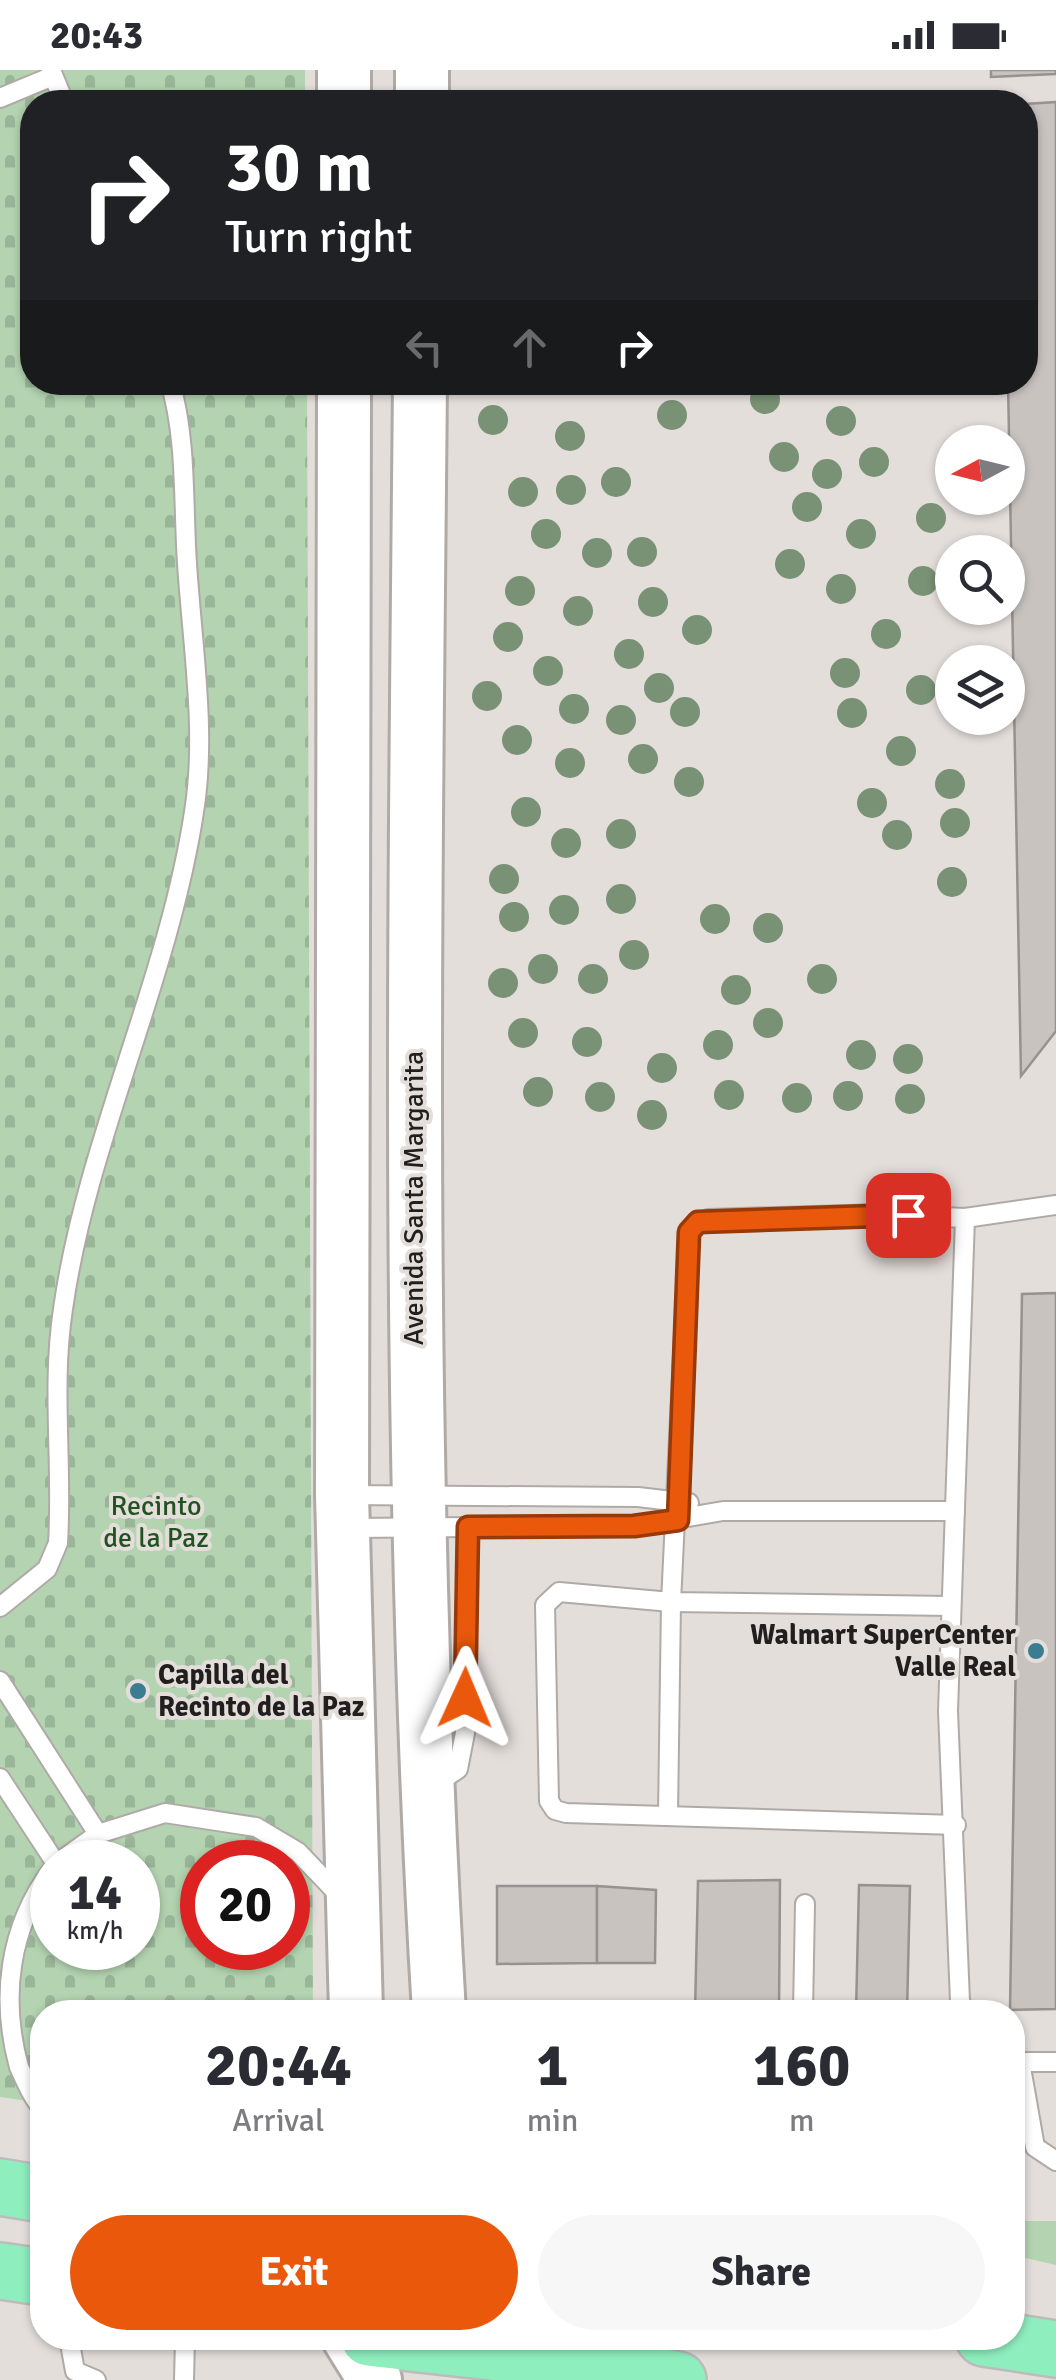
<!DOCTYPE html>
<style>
:root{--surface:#fff;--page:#f7f7f7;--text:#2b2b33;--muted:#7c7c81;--accent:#ea580c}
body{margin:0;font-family:Signika,sans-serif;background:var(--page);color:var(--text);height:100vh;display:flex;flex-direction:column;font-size:38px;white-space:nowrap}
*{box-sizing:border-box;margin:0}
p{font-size:32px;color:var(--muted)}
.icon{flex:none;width:55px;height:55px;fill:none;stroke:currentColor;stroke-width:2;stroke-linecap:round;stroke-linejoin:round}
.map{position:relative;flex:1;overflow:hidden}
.sheet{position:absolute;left:30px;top:1930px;width:995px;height:350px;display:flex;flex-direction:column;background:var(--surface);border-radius:40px;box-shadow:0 2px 8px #0004}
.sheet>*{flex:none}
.top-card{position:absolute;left:20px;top:20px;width:1018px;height:305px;border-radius:40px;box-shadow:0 2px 8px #0004;background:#202124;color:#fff;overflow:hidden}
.needle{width:65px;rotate:263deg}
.tools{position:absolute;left:935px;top:355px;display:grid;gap:20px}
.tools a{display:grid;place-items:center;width:90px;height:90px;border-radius:50%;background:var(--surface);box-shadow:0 2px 8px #0004;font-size:50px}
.speed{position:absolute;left:30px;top:1770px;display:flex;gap:20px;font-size:50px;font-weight:700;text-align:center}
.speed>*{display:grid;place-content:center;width:130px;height:130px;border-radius:50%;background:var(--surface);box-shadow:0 2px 8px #0004;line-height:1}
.speed small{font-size:25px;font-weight:400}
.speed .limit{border:15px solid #d22;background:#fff;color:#111}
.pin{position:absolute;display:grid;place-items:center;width:85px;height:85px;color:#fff;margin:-42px;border-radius:20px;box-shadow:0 5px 15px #0006}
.me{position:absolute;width:110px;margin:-55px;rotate:1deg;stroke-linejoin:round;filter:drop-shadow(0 0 8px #0008)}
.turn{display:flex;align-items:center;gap:35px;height:210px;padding:0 40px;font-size:45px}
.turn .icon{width:130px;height:130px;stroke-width:2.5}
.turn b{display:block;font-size:70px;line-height:85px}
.lanes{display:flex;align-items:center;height:95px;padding:0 40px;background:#0003;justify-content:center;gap:50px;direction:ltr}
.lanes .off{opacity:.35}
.eta{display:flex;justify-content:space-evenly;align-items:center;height:170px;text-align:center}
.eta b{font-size:60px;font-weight:700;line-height:70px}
.primary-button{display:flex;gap:20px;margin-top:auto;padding:20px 40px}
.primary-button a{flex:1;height:115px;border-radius:60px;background:var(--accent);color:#fff;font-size:40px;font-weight:700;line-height:115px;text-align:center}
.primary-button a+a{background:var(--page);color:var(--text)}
.status{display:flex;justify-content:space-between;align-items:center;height:70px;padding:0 50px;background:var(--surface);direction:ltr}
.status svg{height:28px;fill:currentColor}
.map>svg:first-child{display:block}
.grass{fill:#b4d4b1}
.cemetery{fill:url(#cemetery-stones);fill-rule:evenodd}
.building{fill:#c9c3c0;stroke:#97918f;stroke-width:2.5}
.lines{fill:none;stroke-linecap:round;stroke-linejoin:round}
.lane-casing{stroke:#b0aaa7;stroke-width:22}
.secondary-casing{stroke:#b0aaa7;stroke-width:58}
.primary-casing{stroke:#bcbcbc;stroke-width:60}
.lane{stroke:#fff;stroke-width:18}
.secondary{stroke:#fff;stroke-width:52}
.primary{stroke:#8feebe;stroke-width:55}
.tree{fill:#799174}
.route-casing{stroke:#983908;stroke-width:25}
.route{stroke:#ea580c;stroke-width:18}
.poi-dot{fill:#3c7c90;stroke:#e4dedb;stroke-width:4}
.labels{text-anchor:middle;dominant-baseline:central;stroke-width:8;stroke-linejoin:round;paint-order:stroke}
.street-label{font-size:28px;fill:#211f1e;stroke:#e4dedb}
.park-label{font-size:28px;fill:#225220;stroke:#e4dedb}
.poi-label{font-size:28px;font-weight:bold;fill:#211f1e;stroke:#e4dedb;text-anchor:end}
</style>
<div class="status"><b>20:43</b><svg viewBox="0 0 49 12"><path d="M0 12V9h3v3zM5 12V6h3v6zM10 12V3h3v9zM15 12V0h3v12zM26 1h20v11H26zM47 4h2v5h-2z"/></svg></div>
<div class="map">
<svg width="1056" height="2310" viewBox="0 0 1056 2310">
<defs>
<pattern id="cemetery-stones" width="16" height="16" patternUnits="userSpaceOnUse" patternTransform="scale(2.5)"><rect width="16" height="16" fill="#b4d4b1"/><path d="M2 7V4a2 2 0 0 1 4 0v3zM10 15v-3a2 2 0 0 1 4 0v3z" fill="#9ab698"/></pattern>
</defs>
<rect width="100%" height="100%" fill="#e4dedb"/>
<polygon class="grass" points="1022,2151 1056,2151 1056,2195 1017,2186 1013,2154"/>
<path class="cemetery" d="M0,0h305v32h-273v280l275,1 6,1629h-271v91l-42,-6zM52,1792h86v86h-86zM202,1792h86v86h-86z"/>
<g class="building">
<polygon points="991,0 1056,0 1056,4 991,7"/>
<polygon points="1056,32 1056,961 1021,1006 1008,312 1025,312 1025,34"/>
<polygon points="1056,1223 1056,1939 1010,1940 1022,1224"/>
<polygon points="780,1810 779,1942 695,1942 698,1811"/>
<polygon points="859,1815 910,1816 907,1942 856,1942"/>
<polygon points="497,1816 597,1816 597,1893 497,1894"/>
<polygon points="597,1816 656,1820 655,1893 597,1893"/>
</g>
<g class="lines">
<g class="lane-casing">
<g id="lane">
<polyline points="51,0 64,32"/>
<polyline points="0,28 53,6"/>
<polyline points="965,1148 1056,1135"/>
<polyline points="345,1425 638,1427 689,1433"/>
<polyline points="348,1458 635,1456 723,1441 955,1441"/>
<polyline points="950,1536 671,1532 559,1522 545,1535 549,1731 555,1740 566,1743 956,1755"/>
<path d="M0,1537l47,-38 11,-26c5,-78 -7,-155 5,-234 24,-169 105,-327 131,-497 13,-80 -2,-168 -7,-249 -4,-58 0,-124 -17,-181"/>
<polyline points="0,1611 98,1764"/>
<polyline points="0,1708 55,1792"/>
<polyline points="434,1715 458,1699 465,1663 468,1457"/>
<polyline points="668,1745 671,1532 689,1161 708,1149 879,1144 965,1148 948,1641 960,1931 965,1942"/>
<polyline points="59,1792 98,1764 165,1743 256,1757 298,1782 341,1827"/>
<polyline points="803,1942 805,1834"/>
<polyline points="1013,1987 1020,1992 1056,1992"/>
<polyline points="1020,1992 1035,2077 1056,2091"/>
<path d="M42,2038c-10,-11 -16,-26 -23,-41 -19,-69 -10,-140 33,-197"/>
<polyline points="69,2268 75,2301 96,2310"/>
<polyline points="184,2310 185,2268"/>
</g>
</g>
<g class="secondary-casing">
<g id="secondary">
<polyline points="344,0 344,32"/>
<polyline points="422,0 422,32"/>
<polyline points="344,312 342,1425 356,1942"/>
<path d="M420,312c-5,544 -14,1087 19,1630"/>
<polyline points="349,2268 375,2310"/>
</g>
</g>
<g class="primary-casing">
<g id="primary">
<polyline points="0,2117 42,2124"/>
<polyline points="0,2201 42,2207"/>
<path d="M369,2268c104,13 206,20 309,42"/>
<polyline points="984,2268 1056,2279"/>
</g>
</g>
<use href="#lane" class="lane"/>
<use href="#secondary" class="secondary"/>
<use href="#primary" class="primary"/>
</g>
<g class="tree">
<circle cx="765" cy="329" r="15"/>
<circle cx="672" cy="345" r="15"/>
<circle cx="493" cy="350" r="15"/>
<circle cx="841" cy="351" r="15"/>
<circle cx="570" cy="366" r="15"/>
<circle cx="784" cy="387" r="15"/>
<circle cx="874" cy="392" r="15"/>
<circle cx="827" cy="404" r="15"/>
<circle cx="616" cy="412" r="15"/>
<circle cx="571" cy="420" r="15"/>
<circle cx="523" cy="422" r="15"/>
<circle cx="807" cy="437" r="15"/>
<circle cx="931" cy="448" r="15"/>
<circle cx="546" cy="464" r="15"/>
<circle cx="861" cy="464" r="15"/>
<circle cx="642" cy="482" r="15"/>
<circle cx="597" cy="483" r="15"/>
<circle cx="790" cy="494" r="15"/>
<circle cx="923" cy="511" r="15"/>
<circle cx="841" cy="519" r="15"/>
<circle cx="520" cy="521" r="15"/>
<circle cx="653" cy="532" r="15"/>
<circle cx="578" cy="541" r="15"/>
<circle cx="697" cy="560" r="15"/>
<circle cx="886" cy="564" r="15"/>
<circle cx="508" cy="567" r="15"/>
<circle cx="629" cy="584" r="15"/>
<circle cx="548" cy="601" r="15"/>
<circle cx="845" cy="603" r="15"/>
<circle cx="659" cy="618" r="15"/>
<circle cx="921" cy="620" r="15"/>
<circle cx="487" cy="626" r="15"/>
<circle cx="574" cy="639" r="15"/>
<circle cx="685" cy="642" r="15"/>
<circle cx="852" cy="643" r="15"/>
<circle cx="621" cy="650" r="15"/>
<circle cx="517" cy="670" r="15"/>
<circle cx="901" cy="681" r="15"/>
<circle cx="643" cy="689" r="15"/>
<circle cx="570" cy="693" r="15"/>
<circle cx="689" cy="712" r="15"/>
<circle cx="950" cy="714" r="15"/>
<circle cx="872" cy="733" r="15"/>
<circle cx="526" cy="742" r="15"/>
<circle cx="955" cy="753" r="15"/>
<circle cx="621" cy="764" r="15"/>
<circle cx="897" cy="765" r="15"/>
<circle cx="566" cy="773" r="15"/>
<circle cx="504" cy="809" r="15"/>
<circle cx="952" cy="812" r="15"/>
<circle cx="621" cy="829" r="15"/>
<circle cx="564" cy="840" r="15"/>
<circle cx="514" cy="847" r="15"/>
<circle cx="715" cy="849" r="15"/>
<circle cx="768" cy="858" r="15"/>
<circle cx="634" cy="885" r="15"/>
<circle cx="543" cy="899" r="15"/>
<circle cx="593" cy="909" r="15"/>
<circle cx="822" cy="909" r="15"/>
<circle cx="503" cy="913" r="15"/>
<circle cx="736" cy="920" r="15"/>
<circle cx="768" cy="953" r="15"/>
<circle cx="523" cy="963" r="15"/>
<circle cx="587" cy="972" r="15"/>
<circle cx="718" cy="975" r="15"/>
<circle cx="861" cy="985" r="15"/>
<circle cx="908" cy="989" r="15"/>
<circle cx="662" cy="998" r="15"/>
<circle cx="538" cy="1022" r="15"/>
<circle cx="729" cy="1025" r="15"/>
<circle cx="848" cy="1026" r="15"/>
<circle cx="600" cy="1027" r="15"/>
<circle cx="797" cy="1028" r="15"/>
<circle cx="910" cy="1029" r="15"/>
<circle cx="652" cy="1045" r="15"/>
</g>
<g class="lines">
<g class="route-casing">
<polyline id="route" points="465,1628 468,1457 634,1456 678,1450 689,1162 698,1152 908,1145"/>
</g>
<use href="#route" class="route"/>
</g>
<g class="poi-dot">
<circle cx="1036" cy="1581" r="10"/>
<circle cx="138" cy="1621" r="10"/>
</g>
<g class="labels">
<g class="street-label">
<text transform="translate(414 1128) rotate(-90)">Avenida Santa Margarita</text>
</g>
<g class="park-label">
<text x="156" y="1436">Recinto<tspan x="156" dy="32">de la Paz</tspan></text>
</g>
<g class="poi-label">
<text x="1016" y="1565">Walmart SuperCenter<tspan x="1016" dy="32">Valle Real</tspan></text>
<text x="158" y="1605" text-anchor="start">Capilla del<tspan x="158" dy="32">Recinto de la Paz</tspan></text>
</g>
</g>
</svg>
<div class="tools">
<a><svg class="needle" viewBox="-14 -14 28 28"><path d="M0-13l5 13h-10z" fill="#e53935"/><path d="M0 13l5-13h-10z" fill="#7c7c81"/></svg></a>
<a><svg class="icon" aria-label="search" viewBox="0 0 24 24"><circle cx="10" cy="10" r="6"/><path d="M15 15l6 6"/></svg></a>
<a><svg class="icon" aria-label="layers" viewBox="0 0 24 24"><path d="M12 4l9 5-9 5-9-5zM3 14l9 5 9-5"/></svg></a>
</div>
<div class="speed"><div>14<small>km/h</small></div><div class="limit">20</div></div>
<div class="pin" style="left:908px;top:1145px;background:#d93025"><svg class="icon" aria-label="arrive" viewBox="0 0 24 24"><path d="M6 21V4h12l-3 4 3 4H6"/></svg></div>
<svg class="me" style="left:465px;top:1628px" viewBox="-20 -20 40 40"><path d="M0-17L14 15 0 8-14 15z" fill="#ea580c" stroke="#fff" stroke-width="4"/></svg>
<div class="top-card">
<div class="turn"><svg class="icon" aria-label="right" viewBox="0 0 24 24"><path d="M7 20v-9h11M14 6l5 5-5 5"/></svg><div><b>30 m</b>Turn right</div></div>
<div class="lanes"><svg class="icon off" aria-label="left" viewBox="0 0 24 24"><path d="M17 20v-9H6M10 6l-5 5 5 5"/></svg><svg class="icon off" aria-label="ahead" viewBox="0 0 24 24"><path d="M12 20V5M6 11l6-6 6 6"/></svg><svg class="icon" aria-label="right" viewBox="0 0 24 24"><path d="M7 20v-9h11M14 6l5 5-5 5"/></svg></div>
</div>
<section class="sheet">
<div class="eta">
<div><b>20:44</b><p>Arrival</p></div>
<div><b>1</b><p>min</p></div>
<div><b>160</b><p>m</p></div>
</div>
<div class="primary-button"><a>Exit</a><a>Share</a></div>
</section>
</div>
